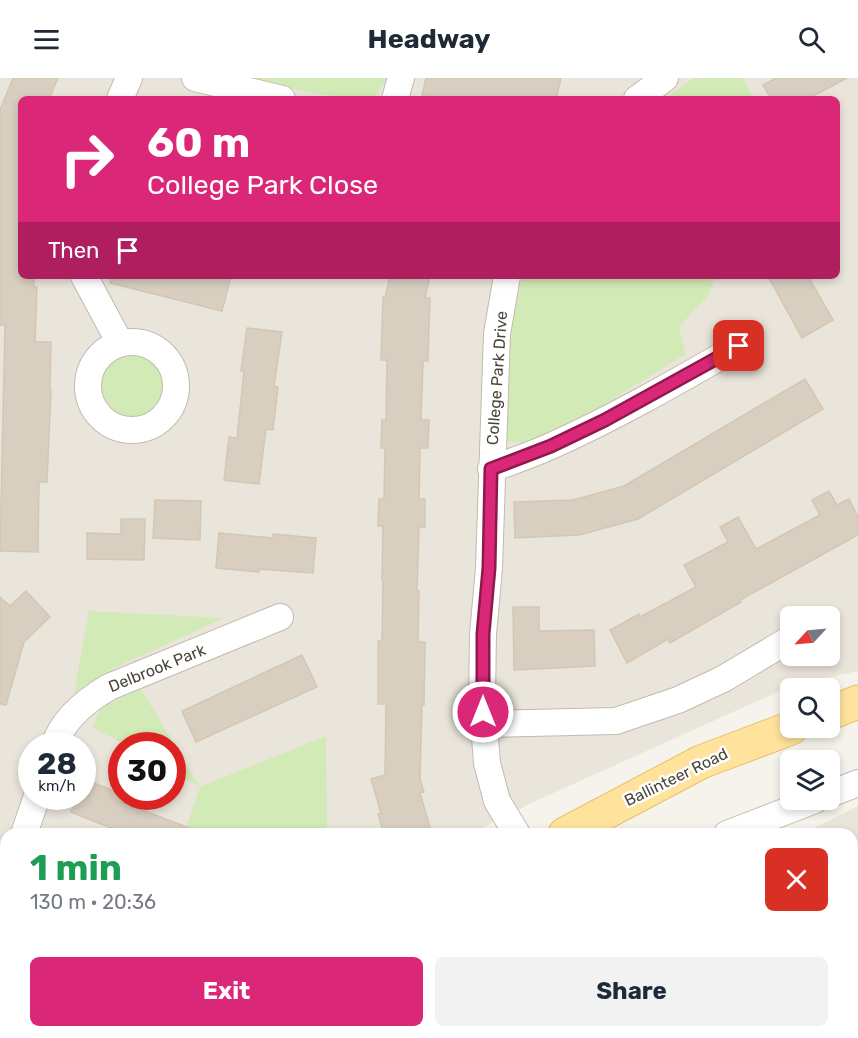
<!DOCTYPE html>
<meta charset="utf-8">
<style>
:root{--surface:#fff;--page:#f2f2f3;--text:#1f2937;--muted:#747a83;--accent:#db2777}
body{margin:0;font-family:Rubik,sans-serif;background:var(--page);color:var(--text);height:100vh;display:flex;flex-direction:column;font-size:22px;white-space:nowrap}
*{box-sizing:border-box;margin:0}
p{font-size:20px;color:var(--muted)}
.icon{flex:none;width:33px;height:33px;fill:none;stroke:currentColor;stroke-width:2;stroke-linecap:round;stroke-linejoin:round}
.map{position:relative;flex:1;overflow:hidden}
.side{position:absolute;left:0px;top:750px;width:858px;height:210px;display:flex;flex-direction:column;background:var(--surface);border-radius:18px 18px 0 0;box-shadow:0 3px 9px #0003}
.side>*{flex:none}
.guide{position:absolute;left:18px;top:18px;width:822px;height:183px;border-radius:9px;box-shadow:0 3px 9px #0003;background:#db2777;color:#fff;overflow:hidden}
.needle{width:39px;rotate:244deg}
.controls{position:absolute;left:780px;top:528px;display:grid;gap:12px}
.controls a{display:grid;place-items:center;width:60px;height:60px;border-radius:9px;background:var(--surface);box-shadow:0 3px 9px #0003;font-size:30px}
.speed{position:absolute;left:18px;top:654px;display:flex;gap:12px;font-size:30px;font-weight:700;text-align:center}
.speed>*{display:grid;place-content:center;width:78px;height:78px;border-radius:50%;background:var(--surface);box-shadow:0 3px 9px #0003;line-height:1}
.speed small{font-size:15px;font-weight:400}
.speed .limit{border:9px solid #d22;background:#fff;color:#111}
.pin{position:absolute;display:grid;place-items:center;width:51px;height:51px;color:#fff;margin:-26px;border-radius:12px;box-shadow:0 3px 9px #0006}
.me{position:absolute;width:66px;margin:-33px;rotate:0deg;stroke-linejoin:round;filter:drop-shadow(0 0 4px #0008)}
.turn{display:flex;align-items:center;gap:21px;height:126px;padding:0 30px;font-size:27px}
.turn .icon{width:78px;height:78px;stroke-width:2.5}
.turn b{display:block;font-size:42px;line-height:51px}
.then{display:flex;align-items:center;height:57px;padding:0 30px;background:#0003;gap:12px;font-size:22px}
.round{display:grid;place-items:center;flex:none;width:63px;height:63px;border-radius:9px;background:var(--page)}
.head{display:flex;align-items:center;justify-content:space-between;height:102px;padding:0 30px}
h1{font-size:36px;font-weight:700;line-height:45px;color:#1e9e55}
.primary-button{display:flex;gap:12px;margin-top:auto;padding:12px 30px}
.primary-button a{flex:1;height:69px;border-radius:9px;background:var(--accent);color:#fff;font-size:24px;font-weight:700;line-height:69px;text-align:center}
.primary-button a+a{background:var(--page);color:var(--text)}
header{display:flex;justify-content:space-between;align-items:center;height:78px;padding:0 30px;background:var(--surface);font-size:27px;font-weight:700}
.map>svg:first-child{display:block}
.residential{fill:#eae5da;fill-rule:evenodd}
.green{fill:#d2eab5}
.building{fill:#d8cfc1;stroke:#d3c7b4;stroke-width:1.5}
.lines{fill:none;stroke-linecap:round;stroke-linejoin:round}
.minor-casing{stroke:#c2bbae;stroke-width:28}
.major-casing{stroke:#e6c16a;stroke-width:35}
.minor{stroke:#fff;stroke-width:26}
.major{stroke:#ffe39c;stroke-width:33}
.route-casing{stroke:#8e194d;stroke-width:15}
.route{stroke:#db2777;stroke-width:10}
.labels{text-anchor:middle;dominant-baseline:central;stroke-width:5;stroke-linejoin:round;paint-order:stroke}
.street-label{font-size:16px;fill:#4b4439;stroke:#fff}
</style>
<header><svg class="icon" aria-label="menu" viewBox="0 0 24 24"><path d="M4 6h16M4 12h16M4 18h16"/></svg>Headway<svg class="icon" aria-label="search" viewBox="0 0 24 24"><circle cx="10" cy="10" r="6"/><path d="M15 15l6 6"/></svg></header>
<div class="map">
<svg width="858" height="960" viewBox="0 0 858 960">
<rect width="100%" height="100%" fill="#f6f3ec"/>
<g class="residential">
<path d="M0,0h858v593l-65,14 -264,119 -51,26 -2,4h-470v67l-6,-3zM21,21h816v177h-816zM790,538h40v40h-40zM32,668h50v50h-50zM122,668h50v50h-50z"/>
<polygon points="858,728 858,960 436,960 443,954 852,954 852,756 802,756"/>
<polygon points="6,875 6,954 229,954 224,960 0,960 0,886"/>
</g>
<g class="green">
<path d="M245,0h143l-15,21c-42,0 -87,-12 -128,-21z"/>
<polygon points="694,0 743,0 754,21 664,21"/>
<polygon points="523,198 715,198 709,216 679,249 686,276 597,331 525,365 509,364 501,353 514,232"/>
<circle cx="131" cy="308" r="36"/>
<polygon points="89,533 224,540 112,591 74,615"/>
<polygon points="141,611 199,708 173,694 172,668 125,667 92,649 103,628"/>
<polygon points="326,658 327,756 184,756 200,709"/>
</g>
<g class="building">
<polygon points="13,0 58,0 49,21 21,21 21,198 34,198 34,209 37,209 35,264 51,264 50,312 51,313 47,404 39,404 38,474 0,473 5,247 0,247 0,32"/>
<polygon points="426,0 561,0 556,21 439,21 422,17"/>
<polygon points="776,0 847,0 807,21 771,21 763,7"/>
<polygon points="111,198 231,198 222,233 110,205"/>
<polygon points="390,198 430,198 425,220 430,220 429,248 428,283 423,283 421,342 429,342 428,370 420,370 419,421 425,421 425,449 419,449 417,513 419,513 418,564 425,564 424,627 422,627 420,701 424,714 420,715 432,756 384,756 378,736 381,735 371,701 385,697 386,626 378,626 378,563 382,563 383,502 382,502 383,448 378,448 379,421 384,421 385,370 381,370 382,342 386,342 387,282 381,282 383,219 385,220"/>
<polygon points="768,198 808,198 833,242 802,260"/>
<polygon points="247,250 282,254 274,308 278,309 273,352 266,351 259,406 224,402 229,359 237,360 244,293 241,293"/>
<polygon points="805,301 823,331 638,441 579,457 515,460 514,424 573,422 624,408"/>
<polygon points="829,413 837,427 849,421 858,439 858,457 740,522 741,524 670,565 668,561 627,585 610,552 639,536 640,539 696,509 684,487 728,464 720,449 738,439 756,471 820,437 812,422"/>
<polygon points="155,422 201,423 200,462 153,460"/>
<polygon points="121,441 145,441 144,482 87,481 87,455 121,456"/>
<polygon points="219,455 273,460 273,456 316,460 313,495 259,491 259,494 216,490"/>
<polygon points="26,513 50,539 24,564 6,627 0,626 0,519 10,528"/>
<polygon points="513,529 539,529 539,553 594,552 595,588 514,592"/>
<polygon points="302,577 317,609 196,664 182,633"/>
<polygon points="84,701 122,716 123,718 121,724 200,754 200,756 126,756 71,734 77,718 82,718"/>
</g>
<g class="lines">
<g class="minor-casing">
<g id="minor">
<polyline points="195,0 282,21"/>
<polyline points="120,21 129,0"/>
<polyline points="395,21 401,0"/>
<polyline points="637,21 665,0"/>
<polyline points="84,198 120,265"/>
<polyline points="507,198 497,256 489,490 483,556 482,621 487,685 497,723 517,756"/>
<circle cx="132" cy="308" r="44"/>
<path d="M491,391c20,-7 40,-14 60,-23 65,-29 127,-65 188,-100"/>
<polyline points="484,646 616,643 678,622 723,601 790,561"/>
<path d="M54,668c8,-26 33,-46 55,-59l171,-70"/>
<polyline points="830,716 858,705"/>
<polyline points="24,756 37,718"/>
<polyline points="727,756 815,722"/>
<polyline points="280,954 286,960"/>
<polyline points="709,956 712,960"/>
<polyline points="183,960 188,954"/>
<polyline points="382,960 388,954"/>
</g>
</g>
<g class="major-casing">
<g id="major">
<polyline points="830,635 858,624"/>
<polyline points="565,756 701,684 791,650"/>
<polyline points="302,960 309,954"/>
</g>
</g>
<use href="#minor" class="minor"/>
<use href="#major" class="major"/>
</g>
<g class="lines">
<g class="route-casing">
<polyline id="route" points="483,634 483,556 489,490 491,391 551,368 605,342 739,268"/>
</g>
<use href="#route" class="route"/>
</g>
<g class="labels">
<g class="street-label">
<text transform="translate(497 300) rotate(-86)">College Park Drive</text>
<text transform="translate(157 590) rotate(-22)">Delbrook Park</text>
<text transform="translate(676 699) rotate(-26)">Ballinteer Road</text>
</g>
</g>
</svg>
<div class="controls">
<a><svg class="needle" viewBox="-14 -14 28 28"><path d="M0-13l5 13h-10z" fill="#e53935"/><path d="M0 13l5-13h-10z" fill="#747a83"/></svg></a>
<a><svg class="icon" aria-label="search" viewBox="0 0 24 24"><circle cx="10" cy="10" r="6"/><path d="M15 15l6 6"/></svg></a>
<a><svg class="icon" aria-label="layers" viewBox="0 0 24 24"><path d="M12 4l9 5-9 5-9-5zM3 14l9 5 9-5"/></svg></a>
</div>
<div class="speed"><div>28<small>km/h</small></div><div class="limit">30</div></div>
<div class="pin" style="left:739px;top:268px;background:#d93025"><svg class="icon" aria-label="arrive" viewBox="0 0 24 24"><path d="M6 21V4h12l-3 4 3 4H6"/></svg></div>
<svg class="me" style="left:483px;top:634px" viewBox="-20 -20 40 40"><circle r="17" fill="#db2777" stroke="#fff" stroke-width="3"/><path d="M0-11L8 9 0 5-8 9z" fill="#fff"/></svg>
<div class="guide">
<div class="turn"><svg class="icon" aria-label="right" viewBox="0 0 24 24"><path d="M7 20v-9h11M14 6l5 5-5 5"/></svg><div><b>60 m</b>College Park Close</div></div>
<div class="then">Then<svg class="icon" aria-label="arrive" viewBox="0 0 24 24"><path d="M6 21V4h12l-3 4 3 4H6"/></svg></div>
</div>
<section class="side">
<div class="head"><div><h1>1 min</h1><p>130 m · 20:36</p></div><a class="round" style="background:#d93025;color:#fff"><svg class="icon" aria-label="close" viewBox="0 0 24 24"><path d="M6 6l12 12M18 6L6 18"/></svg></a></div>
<div class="primary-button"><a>Exit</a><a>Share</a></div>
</section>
</div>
